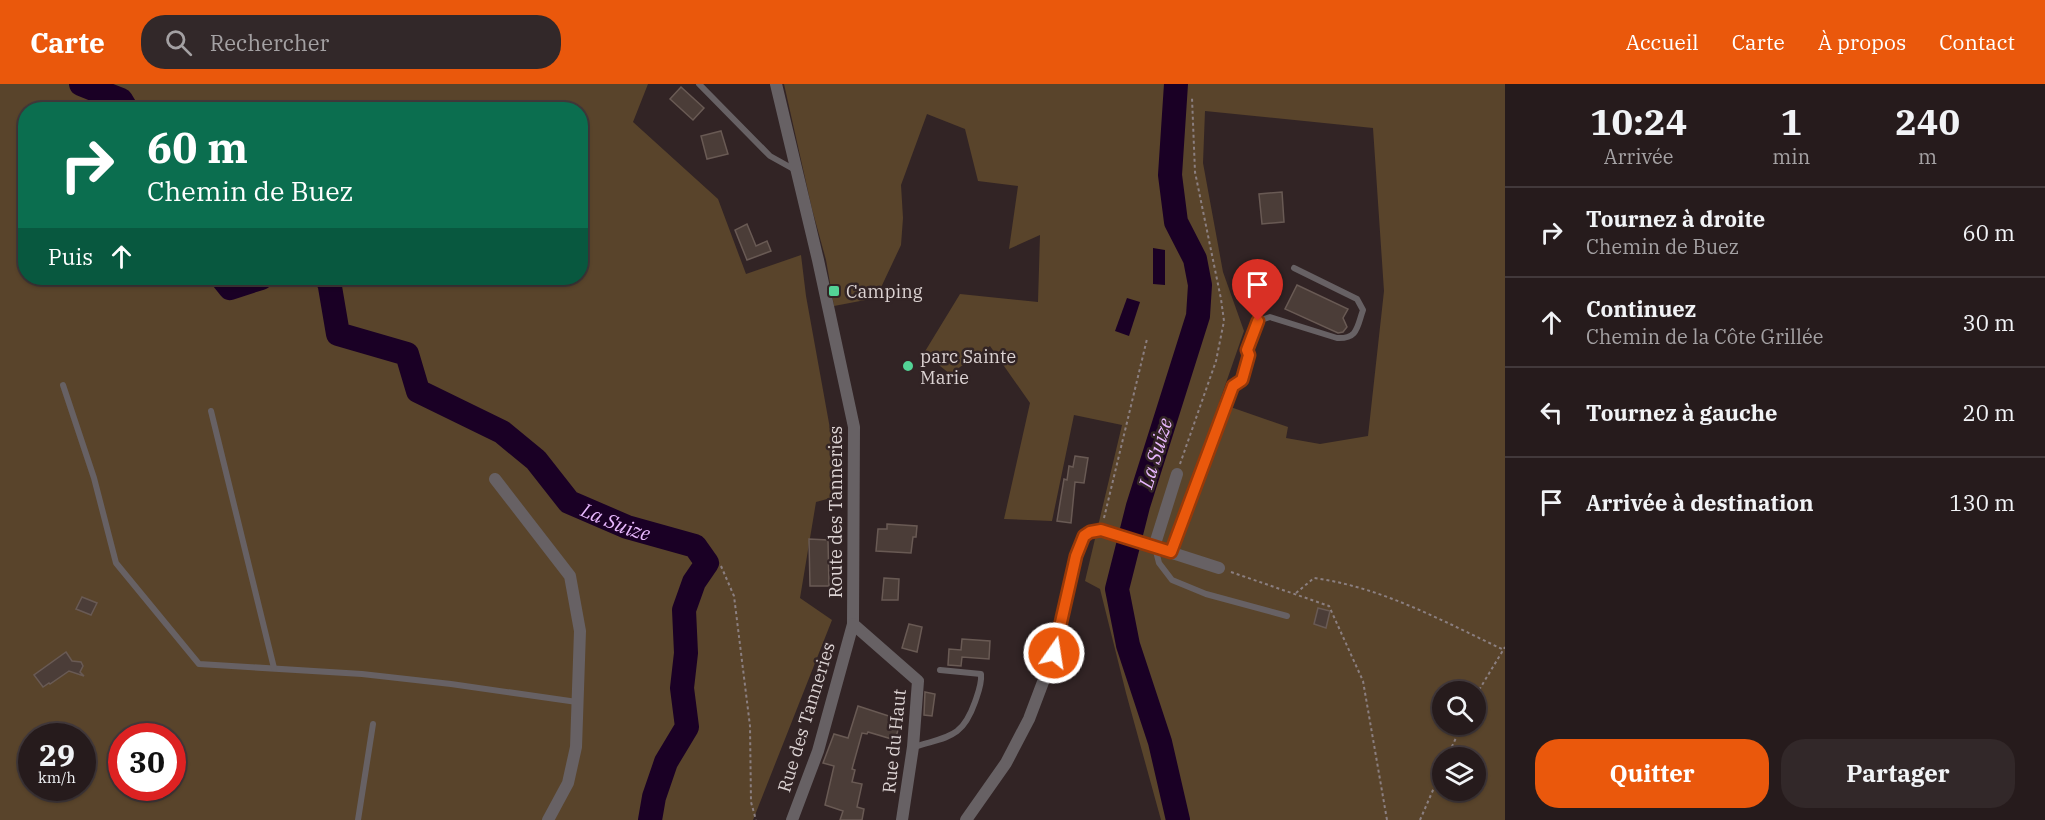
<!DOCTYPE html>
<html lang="fr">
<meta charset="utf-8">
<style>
:root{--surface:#261b1c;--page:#322829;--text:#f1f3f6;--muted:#a4a1a3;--line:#42393b;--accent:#ea580c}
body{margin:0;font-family:"IBM Plex Serif",serif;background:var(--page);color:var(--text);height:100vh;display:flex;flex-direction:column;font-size:22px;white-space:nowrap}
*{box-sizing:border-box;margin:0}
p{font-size:20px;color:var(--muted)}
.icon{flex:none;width:33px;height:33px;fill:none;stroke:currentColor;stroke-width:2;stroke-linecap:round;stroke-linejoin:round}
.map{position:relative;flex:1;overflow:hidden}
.side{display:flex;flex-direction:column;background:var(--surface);width:540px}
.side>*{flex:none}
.guide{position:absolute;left:18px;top:18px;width:570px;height:183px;border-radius:24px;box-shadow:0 2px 4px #0004,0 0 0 2px var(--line);background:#0b6e4f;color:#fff;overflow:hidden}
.controls{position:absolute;left:1432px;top:597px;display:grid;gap:12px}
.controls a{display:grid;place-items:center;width:54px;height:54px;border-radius:50%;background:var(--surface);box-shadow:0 2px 4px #0004,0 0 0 2px var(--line);font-size:30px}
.speed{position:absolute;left:18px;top:639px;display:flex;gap:12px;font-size:30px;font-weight:700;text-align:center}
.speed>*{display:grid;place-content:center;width:78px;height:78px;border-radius:50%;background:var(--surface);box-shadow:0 2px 4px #0004,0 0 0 2px var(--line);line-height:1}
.speed small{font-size:15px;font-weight:400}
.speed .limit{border:9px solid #d22;background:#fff;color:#111}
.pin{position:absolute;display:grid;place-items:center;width:51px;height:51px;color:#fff;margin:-62px -26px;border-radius:50% 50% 50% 0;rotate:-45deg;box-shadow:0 0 6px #0007}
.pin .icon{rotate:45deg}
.me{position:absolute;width:66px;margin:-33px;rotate:13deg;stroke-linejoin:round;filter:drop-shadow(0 0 4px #0008)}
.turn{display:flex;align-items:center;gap:21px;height:126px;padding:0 30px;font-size:27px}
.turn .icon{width:78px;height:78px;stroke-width:2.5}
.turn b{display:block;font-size:42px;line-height:51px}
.then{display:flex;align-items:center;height:57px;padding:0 30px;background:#0003;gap:12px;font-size:22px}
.eta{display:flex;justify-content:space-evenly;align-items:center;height:102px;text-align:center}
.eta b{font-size:36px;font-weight:700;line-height:42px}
.button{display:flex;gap:12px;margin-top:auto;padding:12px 30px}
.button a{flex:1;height:69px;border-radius:24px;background:var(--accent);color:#fff;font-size:24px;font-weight:700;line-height:69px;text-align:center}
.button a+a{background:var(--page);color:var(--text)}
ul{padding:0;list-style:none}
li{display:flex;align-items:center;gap:18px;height:90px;padding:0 30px;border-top:2px solid var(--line)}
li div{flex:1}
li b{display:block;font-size:22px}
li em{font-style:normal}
header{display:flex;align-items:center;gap:36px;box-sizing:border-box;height:84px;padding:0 30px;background:var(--accent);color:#fff}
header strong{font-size:28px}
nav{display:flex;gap:33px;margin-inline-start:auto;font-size:21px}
.search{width:420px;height:54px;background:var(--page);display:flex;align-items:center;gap:15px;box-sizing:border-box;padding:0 21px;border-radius:24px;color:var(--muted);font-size:22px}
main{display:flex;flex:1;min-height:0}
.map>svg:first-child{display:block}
.green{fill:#59442b;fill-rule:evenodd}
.water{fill:#1a0025}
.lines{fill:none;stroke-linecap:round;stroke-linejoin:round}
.river{stroke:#1a0025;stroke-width:24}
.building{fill:#4b3d38;stroke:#695a54;stroke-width:1.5}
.path{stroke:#8b7f80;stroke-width:2;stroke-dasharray:3 3;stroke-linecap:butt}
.service{stroke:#676164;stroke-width:6}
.minor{stroke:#676164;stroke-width:12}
.route-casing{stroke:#983908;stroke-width:15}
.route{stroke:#ea580c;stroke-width:10}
.poi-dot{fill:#53d396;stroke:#322425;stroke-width:2}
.labels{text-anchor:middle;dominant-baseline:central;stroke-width:5;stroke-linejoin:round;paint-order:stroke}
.poi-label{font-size:18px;fill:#dcd3d3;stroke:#322425;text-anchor:start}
.street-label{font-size:18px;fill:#dcd3d3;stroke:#322425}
.water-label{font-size:20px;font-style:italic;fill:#e8b7fe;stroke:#322425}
</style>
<header>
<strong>Carte</strong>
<div class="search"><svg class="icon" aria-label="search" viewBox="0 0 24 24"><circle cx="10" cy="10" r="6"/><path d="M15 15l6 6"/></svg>Rechercher</div>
<nav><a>Accueil</a><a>Carte</a><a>À propos</a><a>Contact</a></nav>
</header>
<main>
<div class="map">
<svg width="1505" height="736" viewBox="0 0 1505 736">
<rect width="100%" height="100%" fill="#322425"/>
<g class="green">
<path d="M0,0h648l-15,38 85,77 28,75 55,-19 5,41 36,199 -26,7 -16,96 32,22 -79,200h-753zM26,26h554v168h-554zM32,652h50v52h-50zM122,652h50v52h-50z"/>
<path d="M784,0h721v736h-344l-35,-127 -26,-104 -15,-8 37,-156 -48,-10 -22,106 -48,-2 26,-116 -40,-57 -40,28 -26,-21 36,-59 78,8 2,-67 -31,14 9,-63 -40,-5 -13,-52 -38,-15 -26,71 2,33 -2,27 -25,53 -42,8 -8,-46 -14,-51zM1205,27l168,17 11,163 -16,145 -48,8 -34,-6 2,-11 -69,-24 25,-72 -21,-59 -20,-109zM1443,608h33v32h-33zM1443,674h33v32h-33z"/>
</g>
<g class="water">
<polygon points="1153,164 1165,166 1165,201 1153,200"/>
<polygon points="1127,214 1140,218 1129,252 1115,247"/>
</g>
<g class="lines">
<g class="river">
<polyline points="81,0 121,16 127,26"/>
<polyline points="1176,0 1170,91 1176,138 1195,175 1200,201 1198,232 1138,422 1117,505 1128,561 1160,658 1178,736"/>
<polyline points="222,194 230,204 261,194"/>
<path id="s1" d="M325,194l4,3 9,53 69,20 11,37 84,41 34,28 33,42 58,25 68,19 12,17 -13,19 -10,28 2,43 -4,35 5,39 -21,35 -12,35 -4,23"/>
</g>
</g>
<g class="building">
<polygon points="681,3 704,24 693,36 670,15"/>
<polygon points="721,47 728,70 707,75 701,52"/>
<polygon points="1282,108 1284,138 1262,140 1259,110"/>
<polygon points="747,140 756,162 767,157 771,167 747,176 735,146"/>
<polygon points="1297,201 1348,225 1343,234 1347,243 1343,248 1338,249 1285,225"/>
<polygon points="1075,372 1088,374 1084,399 1075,398 1071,439 1057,437 1064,395 1067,396 1069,382 1073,383"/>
<polygon points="887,440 917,442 916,453 913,453 911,469 876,467 878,445 887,445"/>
<polygon points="809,455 828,456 829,502 810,502"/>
<polygon points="884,494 899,495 898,516 882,516"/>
<polygon points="82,513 97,519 91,531 76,525"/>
<polygon points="1318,524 1330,527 1326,544 1314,540"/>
<polygon points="909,540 922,543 917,568 902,564"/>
<polygon points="962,555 990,557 989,575 962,573 961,582 948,581 949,565 961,566"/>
<polygon points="66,568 72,577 81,578 83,582 80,588 84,592 69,587 50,600 49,599 43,603 34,591"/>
<polygon points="925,608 935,610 932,632 924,631"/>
<polygon points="858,622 901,636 895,656 868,648 867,650 862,649 852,685 855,686 852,698 862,700 857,723 864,725 862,736 840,736 843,727 825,721 834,682 823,679 834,650 848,654"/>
</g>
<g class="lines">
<g class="path">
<polyline points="1180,380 1216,277 1224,237 1221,215 1195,88 1192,14"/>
<polyline points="1104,434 1147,255"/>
<polyline points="721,482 734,512 750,642 751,718 756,736"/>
<polyline points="1231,488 1329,522 1363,597 1387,736"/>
<path d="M1296,509l18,-15c67,9 129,43 190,72"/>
<polyline points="1476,611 1505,563"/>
<polyline points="1447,674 1462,640"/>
<polyline points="1420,736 1443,683"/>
</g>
<g class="service">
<polyline points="699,0 770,72 797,87"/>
<polyline points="63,301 94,394 116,479 199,580 362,590 451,600 577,618"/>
<polyline points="211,327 274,584"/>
<polyline points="1155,463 1159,479 1172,496 1206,510 1287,532"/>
<path d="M1171,468l62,-167 9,-5 7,-25 -2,-5 11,-29 12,-4 67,21c21,1 20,-11 26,-28l-6,-11 -63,-31"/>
<path d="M914,663c34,-11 48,-8 61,-45 3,-9 7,-18 6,-28l-41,-4"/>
<polyline points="358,736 373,640"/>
</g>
<g class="minor">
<polyline points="776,0 818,176 854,343 853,540 818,667 792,736"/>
<polyline points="495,395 570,492 580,547 576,663 568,699 548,736"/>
<polyline points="1154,463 1177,390"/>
<polyline points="853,540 918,597 913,663 902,736"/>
<polyline points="966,736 1006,679 1029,635 1054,569 1076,472 1084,452 1090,448 1101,446 1219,484"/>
</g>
</g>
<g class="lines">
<g class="route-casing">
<polyline id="route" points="1054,569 1076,472 1084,452 1090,448 1101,446 1171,468 1233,302 1242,296 1249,271 1247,266 1258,237"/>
</g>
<use href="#route" class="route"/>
</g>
<g class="poi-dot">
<rect x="828" y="201" width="12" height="12" rx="3"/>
<circle cx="908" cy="282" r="6"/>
</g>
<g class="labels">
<g class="poi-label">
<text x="846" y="207">Camping</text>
<text x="920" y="272">parc Sainte<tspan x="920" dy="21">Marie</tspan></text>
</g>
<g class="street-label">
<text transform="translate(835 428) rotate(-90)">Route des Tanneries</text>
<text transform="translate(806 633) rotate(-73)">Rue des Tanneries</text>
<text transform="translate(894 657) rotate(-84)">Rue du Haut</text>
</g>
<g class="water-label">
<text transform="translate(1155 369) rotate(-73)">La Suize</text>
<text stroke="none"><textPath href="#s1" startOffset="411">La Suize</textPath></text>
</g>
</g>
</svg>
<div class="controls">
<a><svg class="icon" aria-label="search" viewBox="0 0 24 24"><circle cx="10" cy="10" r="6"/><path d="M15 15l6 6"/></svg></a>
<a><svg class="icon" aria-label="layers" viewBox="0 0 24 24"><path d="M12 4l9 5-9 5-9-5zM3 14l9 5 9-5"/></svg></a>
</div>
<div class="speed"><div>29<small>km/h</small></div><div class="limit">30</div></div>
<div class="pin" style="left:1258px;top:237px;background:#d93025"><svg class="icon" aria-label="arrive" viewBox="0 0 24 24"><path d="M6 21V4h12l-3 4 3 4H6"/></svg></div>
<svg class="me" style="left:1054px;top:569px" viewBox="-20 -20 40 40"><circle r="17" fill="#ea580c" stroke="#fff" stroke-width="3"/><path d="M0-11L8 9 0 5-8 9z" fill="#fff"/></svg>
<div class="guide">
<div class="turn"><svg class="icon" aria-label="right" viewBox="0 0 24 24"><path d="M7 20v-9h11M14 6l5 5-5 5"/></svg><div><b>60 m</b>Chemin de Buez</div></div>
<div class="then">Puis<svg class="icon" aria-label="ahead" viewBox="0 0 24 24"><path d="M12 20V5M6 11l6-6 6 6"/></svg></div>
</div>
</div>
<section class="side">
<div class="eta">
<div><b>10:24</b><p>Arrivée</p></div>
<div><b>1</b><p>min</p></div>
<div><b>240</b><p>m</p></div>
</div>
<ul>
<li><svg class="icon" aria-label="right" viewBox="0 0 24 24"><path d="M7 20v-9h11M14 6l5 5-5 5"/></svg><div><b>Tournez à droite</b><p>Chemin de Buez</p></div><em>60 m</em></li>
<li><svg class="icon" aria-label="ahead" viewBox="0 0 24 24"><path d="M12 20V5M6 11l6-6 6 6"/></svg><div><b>Continuez</b><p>Chemin de la Côte Grillée</p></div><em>30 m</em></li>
<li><svg class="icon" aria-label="left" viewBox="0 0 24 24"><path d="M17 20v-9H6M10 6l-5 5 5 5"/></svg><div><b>Tournez à gauche</b></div><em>20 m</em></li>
<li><svg class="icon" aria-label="arrive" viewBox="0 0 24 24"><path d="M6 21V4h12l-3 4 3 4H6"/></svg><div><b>Arrivée à destination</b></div><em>130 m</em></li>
</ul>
<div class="button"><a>Quitter</a><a>Partager</a></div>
</section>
</main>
